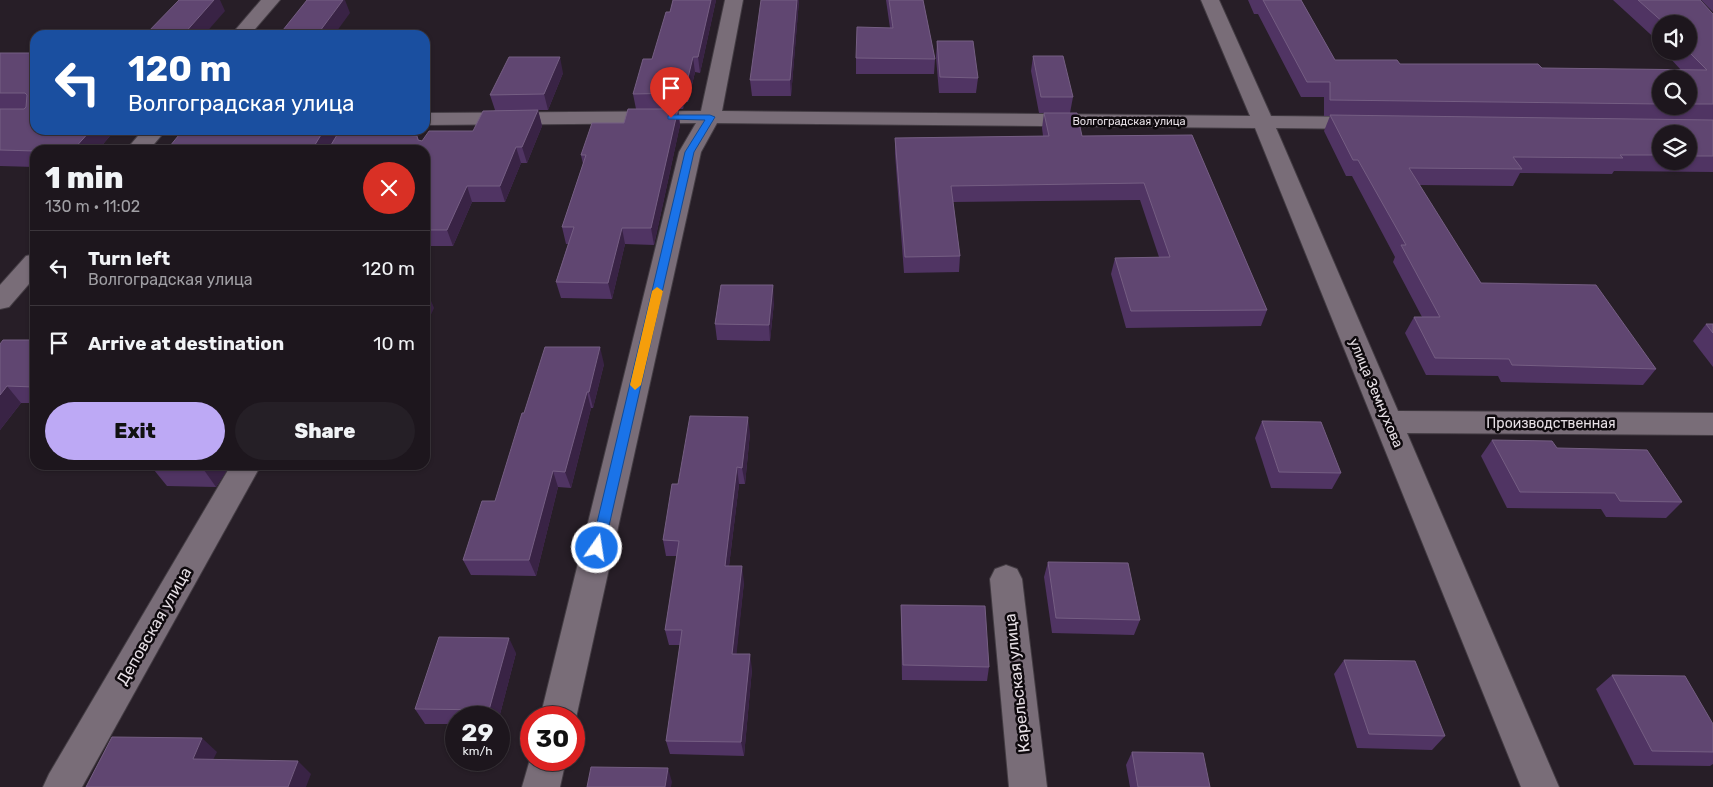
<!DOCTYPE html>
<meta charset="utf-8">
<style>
:root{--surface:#1d161d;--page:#251f26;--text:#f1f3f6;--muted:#a09fa4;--line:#3b353b;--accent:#bda9f5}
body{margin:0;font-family:Rubik,sans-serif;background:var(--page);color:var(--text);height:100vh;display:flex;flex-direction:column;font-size:19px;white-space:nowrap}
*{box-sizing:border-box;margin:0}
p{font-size:16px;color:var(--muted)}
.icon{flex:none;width:28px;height:28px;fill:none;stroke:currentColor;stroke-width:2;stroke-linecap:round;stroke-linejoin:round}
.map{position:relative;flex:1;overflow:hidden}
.side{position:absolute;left:30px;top:145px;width:400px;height:325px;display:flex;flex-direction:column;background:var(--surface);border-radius:15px;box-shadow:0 1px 4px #0004,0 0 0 1px var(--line)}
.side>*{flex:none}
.hud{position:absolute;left:30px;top:30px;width:400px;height:105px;border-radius:15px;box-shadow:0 1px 4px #0004,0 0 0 1px var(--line);background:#1a4fa0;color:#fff;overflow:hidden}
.controls{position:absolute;left:1652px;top:15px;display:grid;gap:10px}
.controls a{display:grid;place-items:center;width:45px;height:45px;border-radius:50%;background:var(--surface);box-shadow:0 1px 4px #0004,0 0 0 1px var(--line);font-size:25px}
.speed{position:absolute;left:445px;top:706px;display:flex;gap:10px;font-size:25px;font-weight:700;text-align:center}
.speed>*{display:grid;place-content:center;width:65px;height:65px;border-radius:50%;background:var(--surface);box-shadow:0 1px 4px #0004,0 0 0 1px var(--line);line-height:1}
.speed small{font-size:12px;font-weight:400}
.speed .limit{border:8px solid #d22;background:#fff;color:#111}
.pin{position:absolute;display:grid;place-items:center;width:42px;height:42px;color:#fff;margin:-51px -21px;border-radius:50% 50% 50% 0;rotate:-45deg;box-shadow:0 0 5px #0007}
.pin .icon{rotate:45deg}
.me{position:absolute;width:55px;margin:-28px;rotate:13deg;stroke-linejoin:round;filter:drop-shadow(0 0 4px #0008)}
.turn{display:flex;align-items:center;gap:18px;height:105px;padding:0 15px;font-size:22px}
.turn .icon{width:65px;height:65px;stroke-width:2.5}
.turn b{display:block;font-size:35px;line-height:42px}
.round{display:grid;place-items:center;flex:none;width:52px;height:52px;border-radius:26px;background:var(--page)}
.summary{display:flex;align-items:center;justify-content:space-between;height:85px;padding:0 15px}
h1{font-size:30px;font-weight:800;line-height:38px}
.primary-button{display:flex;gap:10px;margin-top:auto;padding:10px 15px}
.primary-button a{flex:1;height:58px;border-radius:30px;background:var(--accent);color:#111;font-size:20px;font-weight:800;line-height:58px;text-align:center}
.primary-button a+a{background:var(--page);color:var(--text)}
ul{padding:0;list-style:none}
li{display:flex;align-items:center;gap:15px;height:75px;padding:0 15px;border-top:1px solid var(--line)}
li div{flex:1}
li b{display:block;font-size:19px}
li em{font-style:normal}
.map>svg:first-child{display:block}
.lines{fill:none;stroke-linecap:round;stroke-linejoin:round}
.minor-casing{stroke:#433c43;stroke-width:2}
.minor{fill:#796d78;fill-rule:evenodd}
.wall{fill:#503463;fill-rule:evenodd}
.shaded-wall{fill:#392345}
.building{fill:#604671;stroke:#755e83}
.route{fill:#1a73e8;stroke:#114b97}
.slow{fill:#f59e0b}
.labels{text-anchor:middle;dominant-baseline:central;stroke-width:5;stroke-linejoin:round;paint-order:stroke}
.far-street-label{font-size:11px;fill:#e6dfe5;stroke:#0e090d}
.street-label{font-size:14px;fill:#e6dfe5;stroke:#0e090d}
.near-street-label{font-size:16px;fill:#e6dfe5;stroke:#0e090d}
</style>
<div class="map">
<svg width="1713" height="787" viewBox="0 0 1713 787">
<rect width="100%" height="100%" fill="#271e27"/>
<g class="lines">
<g class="minor-casing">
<g id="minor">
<polygon points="261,0 280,0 250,35 231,35"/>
<polygon points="725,0 743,0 722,111 1250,116 1201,0 1219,0 1271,116 1363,117 1370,119 1373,123 1370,127 1363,129 1276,128 1398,411 1713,413 1713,435 1407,433 1559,787 1521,787 1255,128 717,123 701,152 576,718 574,723 574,718 540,718 679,152 696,123 425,125 425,113 701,111"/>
<polygon points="143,130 166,130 149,150 126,150"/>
<polygon points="35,254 35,277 9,307 0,309 0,285 26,256"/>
<polygon points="231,465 261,465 82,787 43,787 49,774"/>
<polygon points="1006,565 1017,569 1022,579 1047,787 1009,787 990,579 995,569"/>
<polygon points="531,756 531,760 566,760 560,787 522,787"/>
</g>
</g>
<use href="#minor" class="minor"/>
</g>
<g class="wall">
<polygon points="673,0 716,0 700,73 695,72 688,102 685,102 683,109 678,109 680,125 654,245 625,244 612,299 561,298 556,282 568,244 566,244 562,227 583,164 581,155 624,123 636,109 633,94 652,59 670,12"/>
<polygon points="799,0 791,96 752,96 750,80"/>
<polygon points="886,0 923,0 935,59 934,74 856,74 856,58 890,28"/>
<path d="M1248,0h53l34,60 65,4 142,4 139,2 -12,-13 2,-4 -2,-2h20v-27h-28v20l-48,-44h87l13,14v158l-99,-1 -2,3 -92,-1 -7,13 -94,-1 62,98 175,86 -13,16 -142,-3 -3,-6 -72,-1 -21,-42 9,-16h8l-29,-55 2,-5 -43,-81h-6l-22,-45 6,-15h-6v-19h-23l-43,-83h-4zM1661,79h28v27h-28zM1661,134h28v27h-28z"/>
<polygon points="1701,0 1713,0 1713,12"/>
<polygon points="937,41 978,78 976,93 939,93 936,57"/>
<polygon points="0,53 35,53 35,130 115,130 98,150 35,150 35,167 0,166"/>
<polygon points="1033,56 1073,97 1070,113 1082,136 1192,135 1267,310 1261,326 1126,328 1111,274 1115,258 1159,257 1140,200 953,202 960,256 959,272 904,273 895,154 895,138 1043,136 1042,128 1044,113 1039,113 1031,71"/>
<polygon points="563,73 548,110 538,110 542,126 527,163 521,163 505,202 472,202 453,246 425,246 425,150 172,150 170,146 395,131 404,135 417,136 419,140 422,141 473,131 495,110 490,95"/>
<polygon points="774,302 770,341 717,340 715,324"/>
<polygon points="1706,324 1713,324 1713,367 1693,341"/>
<polygon points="35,340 35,403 21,403 0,430 0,344"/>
<polygon points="604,364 593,408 591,408 571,488 558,487 536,576 471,575 463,560 495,501 524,413"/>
<polygon points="1262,421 1341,473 1332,489 1271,488 1255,438"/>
<polygon points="750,433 745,484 739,484 729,566 744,582 736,654 752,669 744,756 670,754 666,741 680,645 669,645 665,630 677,556 666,556 663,540 678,484"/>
<polygon points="1492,440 1557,448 1682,502 1666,518 1606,517 1601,509 1507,508 1481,456"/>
<polygon points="157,465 230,465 216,487 167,486 154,470"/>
<polygon points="262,465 358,465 357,468 262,466"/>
<polygon points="1048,562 1140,620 1134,635 1052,633 1044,577"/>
<polygon points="901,605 989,667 987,681 902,680 901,620"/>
<polygon points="516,653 499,718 456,718 456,724 425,724 415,709"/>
<polygon points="1344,660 1445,736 1432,750 1357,748 1334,674"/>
<polygon points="1612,675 1713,724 1713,764 1710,766 1634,765 1596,689"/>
<polygon points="1132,752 1210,787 1130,787 1126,765"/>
</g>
<g class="shaded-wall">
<polygon points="214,0 220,0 225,11 204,35 183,35"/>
<polygon points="343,0 345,0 350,13 334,35 317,35"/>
<polygon points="711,0 716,0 700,73 698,57"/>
<polygon points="797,0 799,0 791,96 790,80"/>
<polygon points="560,57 563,73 548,110 544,94"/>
<polygon points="693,57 695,72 688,102 686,86"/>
<polygon points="683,86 685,102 683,109 681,93"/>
<polygon points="678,109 680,125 654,245 651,228"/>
<polygon points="538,110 542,126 527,163 522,147"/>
<polygon points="91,130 115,130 98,150 73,150"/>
<polygon points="324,130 335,130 337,136 329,150 314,150 313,148"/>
<polygon points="516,147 521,163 505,202 500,186"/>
<polygon points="467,186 472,202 453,246 447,230"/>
<polygon points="622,228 625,244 612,299 608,283"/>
<polygon points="773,285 774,302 770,341 769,325"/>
<polygon points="427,291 434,308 425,328 425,296"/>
<polygon points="600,347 604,364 593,408 589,392"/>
<polygon points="7,386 21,403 0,430 0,395"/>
<polygon points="587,392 591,408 571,488 565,472"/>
<polygon points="748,417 750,433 745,484 742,468"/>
<polygon points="208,465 230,465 216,487 204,470"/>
<polygon points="737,467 739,484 727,582 725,566"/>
<polygon points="553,471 558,487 536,576 529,560"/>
<polygon points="742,566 744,582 735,669 732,654"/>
<polygon points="509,638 516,653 499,718 493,718 489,710"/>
<polygon points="750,654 752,669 744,756 741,742"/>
<polygon points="202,738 217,752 207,772 193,759"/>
<polygon points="298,761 311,774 306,787 288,787"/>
<polygon points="668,768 672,782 671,787 665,787"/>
</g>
<g class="building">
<polygon points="179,0 214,0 183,35 145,35"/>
<polygon points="307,0 343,0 317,35 279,35"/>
<polygon points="673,0 711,0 698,57 693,57 686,86 683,86 681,93 633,94 643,59 652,59 666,12 670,12"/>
<polygon points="761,0 797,0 790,80 750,80"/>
<polygon points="889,0 923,0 935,59 856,58 857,27 893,28"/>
<polygon points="1263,0 1301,0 1335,60 1397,60 1400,64 1538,64 1542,68 1707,70 1688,51 1689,51 1689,24 1665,24 1638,0 1700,0 1713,14 1713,104 1689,104 1689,79 1661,79 1661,104 1330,100 1330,82 1307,82"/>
<polygon points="937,41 973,41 978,78 940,77"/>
<polygon points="0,53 35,53 35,130 91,130 73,150 35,150 35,151 0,150 0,109 24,109 26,107 27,95 25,93 0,93"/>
<polygon points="1033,56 1063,56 1073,97 1041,97"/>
<polygon points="509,57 560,57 544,94 490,95"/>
<polygon points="628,109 678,109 651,228 622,228 608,283 556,282 574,227 562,227 586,155 581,155 592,123 624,123"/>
<polygon points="538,110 522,147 516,147 500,186 467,186 447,230 425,230 425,150 328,150 340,130 394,130 393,131 403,131 402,135 417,136 418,140 422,141 429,131 473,131 483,111"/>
<polygon points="1044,113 1077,113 1082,136 1192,135 1267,310 1131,311 1115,258 1170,257 1144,183 951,186 960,256 905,257 895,138 1049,136"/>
<polygon points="1330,115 1713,120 1713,156 1689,156 1689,134 1661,134 1661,155 1620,155 1623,158 1513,157 1522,169 1409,168 1481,283 1596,285 1656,369 1512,365 1509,359 1435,358 1414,317 1440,317 1401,245 1406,245 1358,160 1353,160"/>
<polygon points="183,130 324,130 313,148 170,146"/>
<polygon points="721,285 773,285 769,325 715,324"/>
<polygon points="1706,324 1713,324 1713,333"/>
<polygon points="3,340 35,340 35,386 34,387 7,386 0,395 0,344"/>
<polygon points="545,347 600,347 589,392 587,392 565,472 553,471 529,560 463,560 482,501 495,501 522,413 524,413"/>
<polygon points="690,416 748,417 742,468 737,467 725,566 742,566 732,654 750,654 741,742 666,741 682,630 665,630 679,541 663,540 672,484 678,484"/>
<polygon points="1262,421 1321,422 1341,473 1279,472"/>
<polygon points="1492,440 1552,441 1557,448 1647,450 1682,502 1620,501 1615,493 1520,492"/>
<polygon points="157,465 208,465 204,470 154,470"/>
<polygon points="1048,562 1128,563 1140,620 1056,618"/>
<polygon points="901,605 985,606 989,667 903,665"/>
<polygon points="439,637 509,638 489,710 415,709"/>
<polygon points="1344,660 1415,661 1445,736 1369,734"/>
<polygon points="1612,675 1685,676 1713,724 1713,752 1652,751"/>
<polygon points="112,737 202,738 193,759 298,761 288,787 86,787"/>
<polygon points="1132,752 1203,753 1210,787 1138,787"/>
<polygon points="591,767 668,768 665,787 587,787"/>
</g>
<polygon class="route" points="671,115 710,115 715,117 694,152 604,548 602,552 597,553 593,552 591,548 685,152 705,120 668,119 668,116"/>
<polygon class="slow" points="657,287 663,291 641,385 635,390 630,385 652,291"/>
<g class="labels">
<g class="far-street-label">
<text x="1129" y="121">Волгоградская улица</text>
</g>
<g class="street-label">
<text transform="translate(1376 393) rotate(67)">улица Земнухова</text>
<text x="1551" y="423">Производственная</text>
</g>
<g class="near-street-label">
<text transform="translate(154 626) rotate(-60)">Деповская улица</text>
<text transform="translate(1017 683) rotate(-96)">Карельская улица</text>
</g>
</g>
</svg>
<div class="controls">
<a><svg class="icon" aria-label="sound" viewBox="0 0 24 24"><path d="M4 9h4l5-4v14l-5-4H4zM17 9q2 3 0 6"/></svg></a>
<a><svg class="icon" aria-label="search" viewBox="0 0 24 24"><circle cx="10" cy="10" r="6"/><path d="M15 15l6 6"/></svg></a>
<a><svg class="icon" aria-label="layers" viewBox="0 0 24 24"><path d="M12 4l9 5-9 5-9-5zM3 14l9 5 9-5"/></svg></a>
</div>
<div class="speed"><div>29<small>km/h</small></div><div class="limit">30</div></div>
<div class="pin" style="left:671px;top:118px;background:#d93025"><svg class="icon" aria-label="arrive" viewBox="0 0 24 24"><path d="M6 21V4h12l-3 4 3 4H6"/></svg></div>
<svg class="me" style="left:597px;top:548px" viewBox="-20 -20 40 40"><circle r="17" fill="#1a73e8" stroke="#fff" stroke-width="3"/><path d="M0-11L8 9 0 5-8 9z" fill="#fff"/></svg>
<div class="hud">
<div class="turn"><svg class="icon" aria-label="left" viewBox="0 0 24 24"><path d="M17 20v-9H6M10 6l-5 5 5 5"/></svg><div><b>120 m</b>Волгоградская улица</div></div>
</div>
<section class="side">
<div class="summary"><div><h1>1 min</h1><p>130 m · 11:02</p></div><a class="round" style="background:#d93025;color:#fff"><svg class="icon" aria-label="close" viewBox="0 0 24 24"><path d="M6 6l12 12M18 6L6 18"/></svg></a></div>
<ul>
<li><svg class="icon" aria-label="left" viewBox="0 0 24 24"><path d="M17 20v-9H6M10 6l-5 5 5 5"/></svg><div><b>Turn left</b><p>Волгоградская улица</p></div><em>120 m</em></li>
<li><svg class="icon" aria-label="arrive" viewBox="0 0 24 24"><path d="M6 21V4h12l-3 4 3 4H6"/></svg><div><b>Arrive at destination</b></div><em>10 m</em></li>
</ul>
<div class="primary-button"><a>Exit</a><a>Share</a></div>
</section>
</div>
